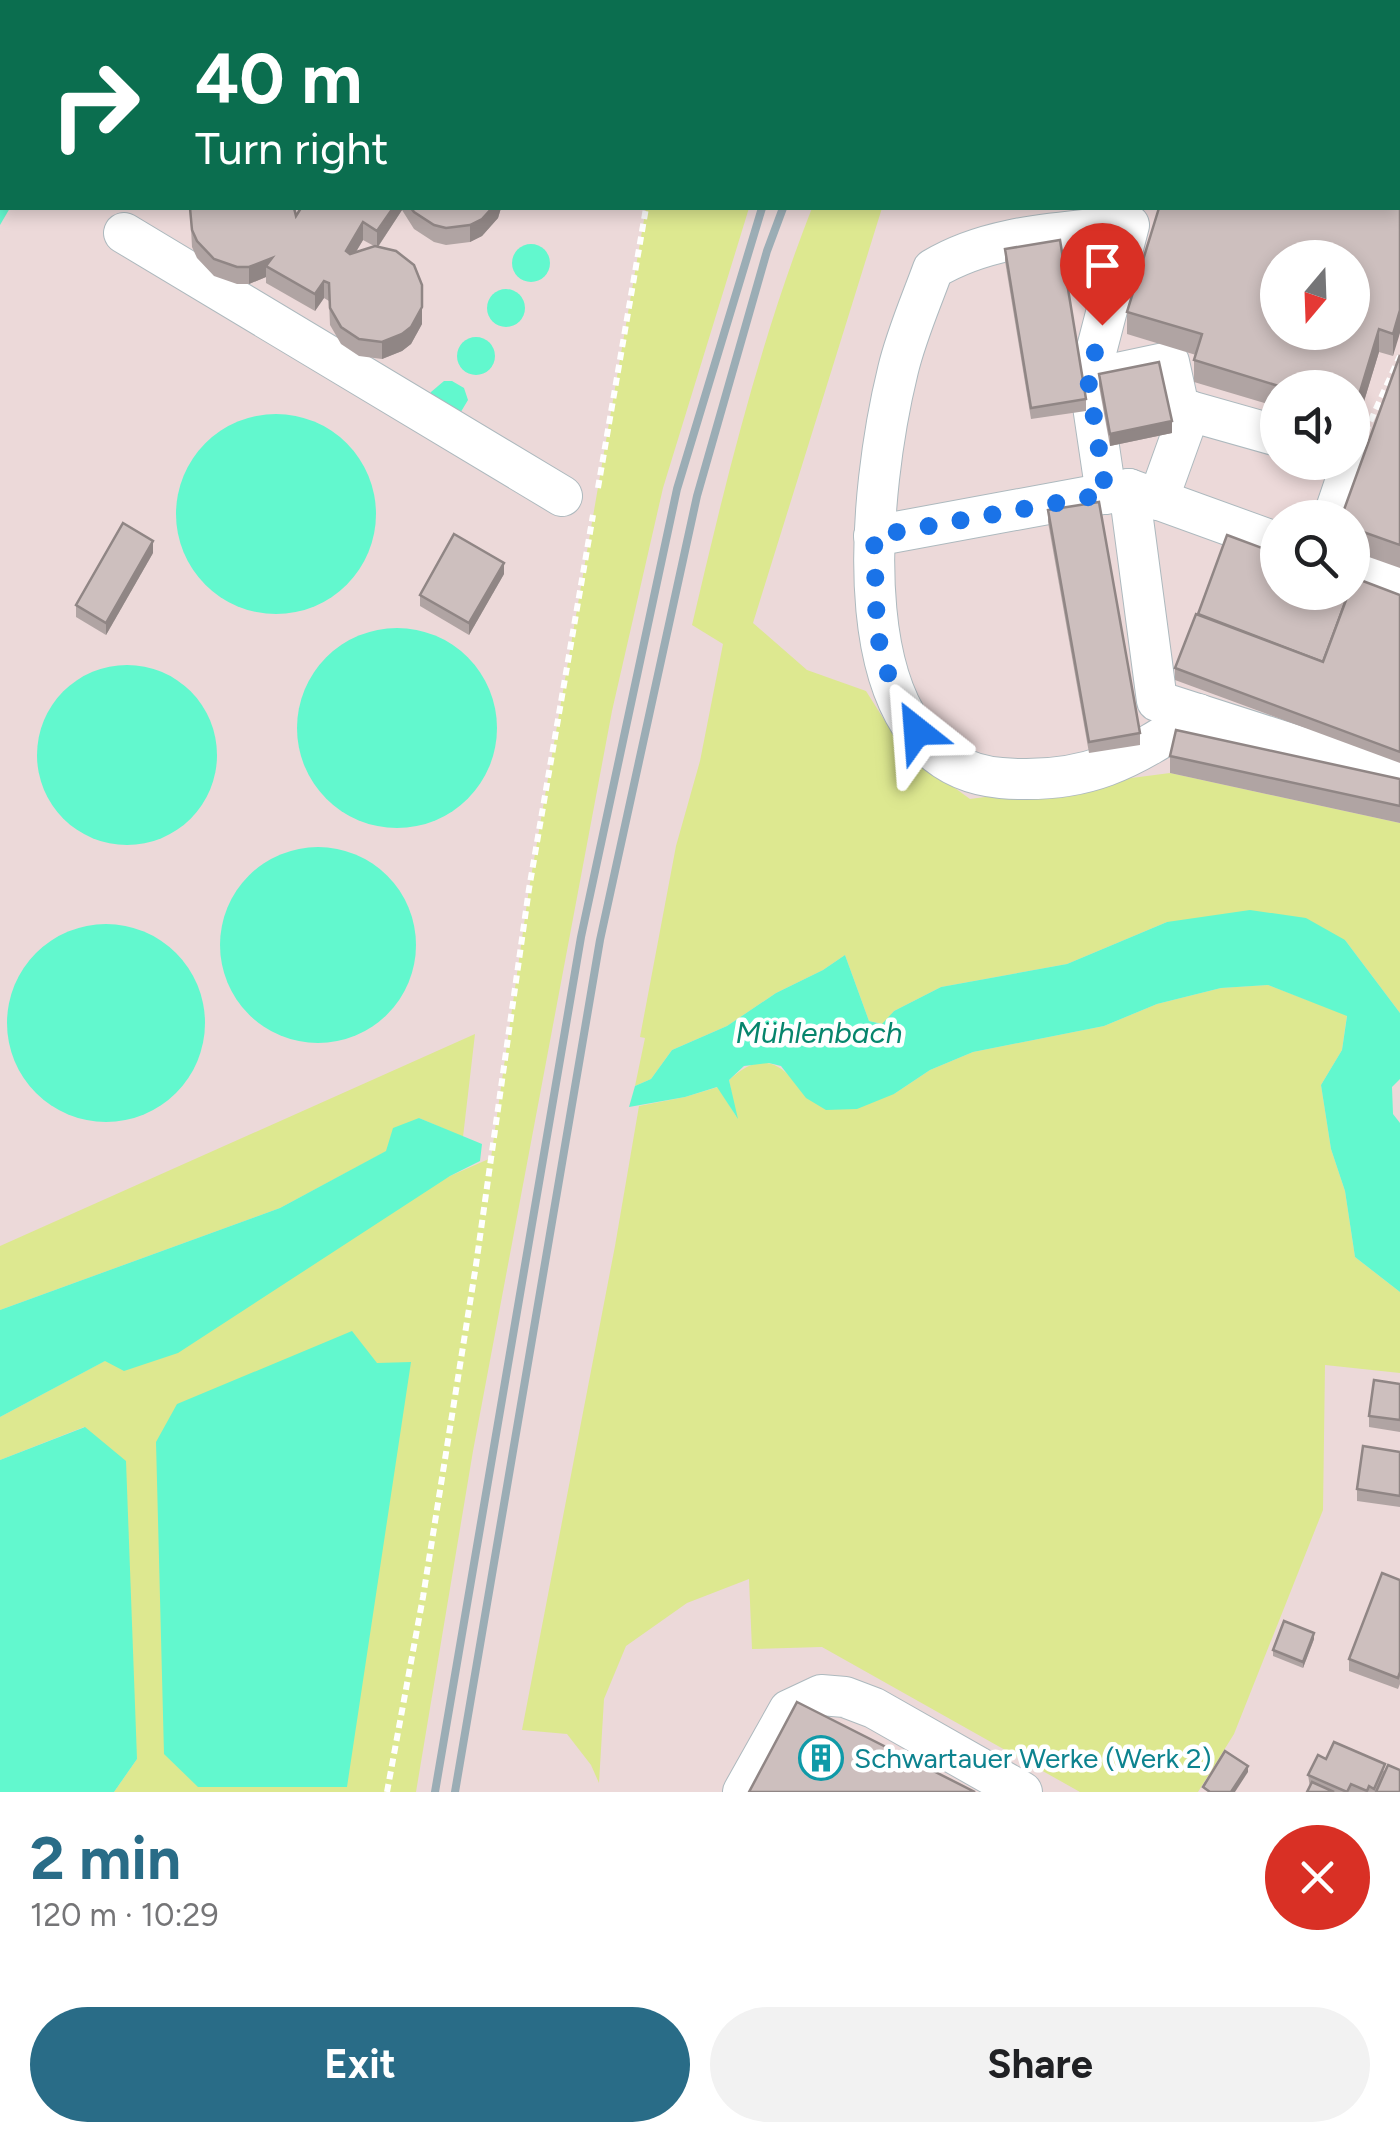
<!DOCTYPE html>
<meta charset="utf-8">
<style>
:root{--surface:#fff;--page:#f2f2f2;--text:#202124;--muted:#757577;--accent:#296c87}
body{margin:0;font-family:Figtree,sans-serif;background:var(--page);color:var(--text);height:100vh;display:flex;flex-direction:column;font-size:38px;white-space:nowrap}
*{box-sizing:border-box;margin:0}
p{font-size:32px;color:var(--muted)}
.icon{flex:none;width:55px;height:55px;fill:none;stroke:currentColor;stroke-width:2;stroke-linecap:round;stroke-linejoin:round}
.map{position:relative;height:1792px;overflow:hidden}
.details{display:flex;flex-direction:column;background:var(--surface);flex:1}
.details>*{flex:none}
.top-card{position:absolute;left:0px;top:0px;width:1400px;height:210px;box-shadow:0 5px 15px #0003;background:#0b6e4f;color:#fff;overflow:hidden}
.needle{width:65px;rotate:199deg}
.controls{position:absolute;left:1260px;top:240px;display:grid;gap:20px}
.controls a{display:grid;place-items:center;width:110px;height:110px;border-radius:50%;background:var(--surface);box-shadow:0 5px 15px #0003;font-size:50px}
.pin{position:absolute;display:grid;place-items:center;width:85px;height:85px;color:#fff;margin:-102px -42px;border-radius:50% 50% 50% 0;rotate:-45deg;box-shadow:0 0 10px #0007}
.pin .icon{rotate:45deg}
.me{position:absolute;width:110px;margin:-55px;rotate:332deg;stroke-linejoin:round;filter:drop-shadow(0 0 8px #0008)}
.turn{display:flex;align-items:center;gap:35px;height:210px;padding:0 30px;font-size:45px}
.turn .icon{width:130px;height:130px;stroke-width:2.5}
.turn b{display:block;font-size:70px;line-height:85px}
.round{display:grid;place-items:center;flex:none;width:105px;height:105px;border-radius:52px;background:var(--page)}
.headline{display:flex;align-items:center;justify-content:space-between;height:170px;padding:0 30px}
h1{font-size:60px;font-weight:700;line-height:75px;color:var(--accent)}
.action{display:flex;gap:20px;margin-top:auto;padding:20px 30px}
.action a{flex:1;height:115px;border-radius:60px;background:var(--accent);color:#fff;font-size:40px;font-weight:700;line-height:115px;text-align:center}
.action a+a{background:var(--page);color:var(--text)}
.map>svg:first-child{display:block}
.green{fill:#dde890;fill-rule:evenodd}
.water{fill:#62f8ce}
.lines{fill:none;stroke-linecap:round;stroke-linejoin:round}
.minor-casing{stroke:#adb9be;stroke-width:42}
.path{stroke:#fff;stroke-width:6;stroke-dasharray:8 5;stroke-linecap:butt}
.minor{stroke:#fff;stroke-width:40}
.rail{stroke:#9badb5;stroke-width:8}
.wall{fill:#b0a4a3;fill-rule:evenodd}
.shaded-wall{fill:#908685}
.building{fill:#cdbfbe;stroke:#908685;stroke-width:2.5;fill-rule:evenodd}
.route{stroke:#1a73e8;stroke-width:18;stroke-dasharray:0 32.4}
.labels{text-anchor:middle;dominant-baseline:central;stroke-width:9;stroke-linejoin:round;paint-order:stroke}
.culture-label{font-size:28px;fill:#0d838f;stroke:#fff;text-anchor:start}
.water-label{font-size:30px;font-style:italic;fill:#06856c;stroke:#fff}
</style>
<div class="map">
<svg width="1400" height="1792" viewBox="0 0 1400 1792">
<rect width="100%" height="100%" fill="#ecd9d9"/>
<g class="green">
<path d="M646,208h103l-86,280 -51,223 -139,740 -57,341h-302l23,-33 -53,-332 -84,33v-43l450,-241 41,-18 38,-269zM377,1363h34l-234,41z"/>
<path d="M812,208h70l-129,415 54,47 59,21 38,60 66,48 200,-26 230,50v190l-55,-73 -178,-18 -100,42 -126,23 -47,24 -11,13 -14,-3 -24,-66 -22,15 -47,23 -49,33 -55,24 -21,29 -16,7 10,-48 -5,-1 36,-191 24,-85 23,-117 -31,-19c33,-141 67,-282 120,-417z"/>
<path d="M1268,985l79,30 -5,35 -21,35 10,64 14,42 10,66 45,35v81l-75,-8 -2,145 -89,224 -36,58h-118l-258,-145 -70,2 -3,-70 -62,24 -61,43 -22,53 -5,84 -8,-18 -24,-31 -45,-4 93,-484 24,-140 46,-9 33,-10 18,29 -7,-36c23,-21 43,-25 64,0l101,14 36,-24 43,-18 131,-26 53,-22 64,-16z"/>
<polygon points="475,1034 463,1137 419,1118 387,1151 280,1208 0,1310 0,1246"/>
</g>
<g class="water">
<polygon points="0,0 135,0 2,2 2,208 10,208 0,225"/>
<circle cx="531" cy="263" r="19"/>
<circle cx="506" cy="308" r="19"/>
<circle cx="476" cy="356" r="19"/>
<polygon points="444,381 452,381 464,388 468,400 459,415 429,401 431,392"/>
<circle cx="276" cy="514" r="100"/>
<circle cx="397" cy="728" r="100"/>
<circle cx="127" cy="755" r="90"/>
<circle cx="318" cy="945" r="98"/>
<polygon points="1250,910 1306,918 1345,940 1400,1013 1400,1079 1392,1087 1393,1114 1400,1123 1400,1292 1355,1257 1345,1191 1331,1149 1321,1085 1342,1050 1347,1016 1268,985 1221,988 1157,1004 1104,1026 973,1052 930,1070 894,1094 857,1109 826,1110 806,1098 781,1066 769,1063 744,1066 729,1080 738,1119 717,1087 685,1097 629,1107 635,1086 651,1079 672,1050 727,1026 776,993 823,970 845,955 869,1021 882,1024 894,1011 941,987 1067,964 1167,922"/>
<circle cx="106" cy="1023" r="99"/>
<polygon points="419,1118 482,1144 480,1161 450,1176 178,1353 124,1371 105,1361 0,1417 0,1310 280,1208 386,1151 393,1128"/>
<polygon points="352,1331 377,1363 411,1362 347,1787 198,1787 164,1754 156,1442 177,1404"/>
<polygon points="85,1427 126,1461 137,1759 114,1792 0,1792 0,1460"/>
</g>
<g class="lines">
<g class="minor-casing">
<g id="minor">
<polyline points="124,233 562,496"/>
<path d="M1089,379l40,-154c-66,8 -138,9 -196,44 -12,33 -27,67 -35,101 -27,110 -65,393 103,408 85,7 129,-18 197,-64"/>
<polyline points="1106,494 1089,379 1169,362 1179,408 1278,436"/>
<polyline points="1158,500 1190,411"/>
<polyline points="1333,518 1352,462"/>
<polyline points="874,536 1129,489"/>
<polyline points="1278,543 1129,489 1157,701 1400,779"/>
<polyline points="1352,569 1400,586"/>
<polyline points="743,1792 789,1710 821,1695 845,1697 874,1708 1022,1792"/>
</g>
</g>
<g class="path">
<polyline points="685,2 686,0"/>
<polyline points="1365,433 1400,356"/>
<polyline points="598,488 646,208"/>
<polyline points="387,1792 423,1597 476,1265 529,889 593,515"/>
</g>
<use href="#minor" class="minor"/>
<g class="rail">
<polyline points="836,2 837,0"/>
<polyline points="858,2 859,0"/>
<polyline points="435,1792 581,937 677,489 762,208"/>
<polyline points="455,1792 600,940 697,496 767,251 783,208"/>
</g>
</g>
<g class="wall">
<polygon points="545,0 611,0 610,2 545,2"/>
<path d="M190,208l106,8 5,-8h200l-3,10 -16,18 -12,6 -24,3 -12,-3 -20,-13 -12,-19 -24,37 44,77 -11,20 -9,7 -20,8 -23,-3 -18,-12 -11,-19 -1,-24 -5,-3 -9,13 -49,-28v-6l-17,7h-12l-23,-8 -17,-18 -5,-11zM363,240l11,6 -18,6z"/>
<polygon points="1398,208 1393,356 1379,352 1355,431 1352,430 1352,388 1278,388 1278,407 1194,382 1194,360 1196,355 1127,334 1127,312"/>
<polygon points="1005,249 1086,399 1086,411 1031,419 1005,261"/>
<polygon points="1400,355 1400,568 1352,551 1352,518"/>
<polygon points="1099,374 1172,433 1110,446 1099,386"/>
<polygon points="1048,510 1140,733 1140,745 1089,753 1048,522"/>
<polygon points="153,553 106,635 76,617 76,605"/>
<polygon points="504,574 469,635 420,606 420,595"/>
<polygon points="1278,592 1400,595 1400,763 1175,680 1175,668 1198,614"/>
<polygon points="1170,756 1400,779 1400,823 1170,773"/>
<polygon points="1400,1384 1400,1432 1369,1427 1369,1416"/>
<polygon points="1400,1452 1400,1507 1357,1501 1357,1489"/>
<polygon points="1400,1580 1400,1684 1398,1689 1349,1671 1349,1659"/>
<polygon points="1314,1639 1303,1668 1273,1656 1273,1650"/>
<polygon points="1326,1759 1385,1771 1400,1792 1307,1792 1310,1787 1308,1775"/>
</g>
<g class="shaded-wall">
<polygon points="393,208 402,208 402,210 377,248 377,231"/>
<polygon points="492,208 501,208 498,218 482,236 470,242 470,225"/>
<polygon points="363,222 363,240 346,268 346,251"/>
<polygon points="272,258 266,266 266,277 249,284 249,267"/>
<polygon points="324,281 324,298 315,311 315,294"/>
<polygon points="422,285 422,324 411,344 402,351 382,359 382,342"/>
<polygon points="1400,310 1400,333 1393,356 1393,334"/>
<polygon points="1379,329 1379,352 1355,431 1355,408"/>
<polygon points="1172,421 1172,433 1110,446 1110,434"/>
<polygon points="153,541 153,553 106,635 106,623"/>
<polygon points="504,563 504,574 469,635 469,623"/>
<polygon points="1314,1633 1314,1639 1303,1668 1303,1662"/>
<polygon points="1248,1766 1248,1772 1235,1792 1231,1792"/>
</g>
<g class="building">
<polygon points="582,0 603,0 602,2 589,2"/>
<path d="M1398,119l2,1v190l-7,24 -14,-5 -24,79h-3v-20h-67l-91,-28 8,-26 -75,-22 32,-104h239zM1278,258h74v74h-74z"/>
<polygon points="190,208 294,208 296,216 301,208 393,208 377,231 363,222 346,251 350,254 375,246 396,251 414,265 422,285 422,307 411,327 402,334 382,342 359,339 341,327 330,308 329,283 324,281 315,294 266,266 272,258 249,267 237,267 214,259 197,241 192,230"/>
<polygon points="411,208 492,208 482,219 470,225 446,228 434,225 414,212"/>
<polygon points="1060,240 1086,399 1031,408 1005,249"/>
<polygon points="1400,355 1400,545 1352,528 1352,518 1341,518"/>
<polygon points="1159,362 1172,421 1110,434 1099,374"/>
<polygon points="1099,502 1140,733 1089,742 1048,510"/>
<polygon points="123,523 153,541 106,623 76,605"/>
<polygon points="454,534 504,563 469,623 420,595"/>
<polygon points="1227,535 1278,554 1278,592 1349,592 1323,662 1198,614"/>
<polygon points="1355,578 1400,595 1400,752 1175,668 1196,614 1323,662 1349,592 1352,592 1352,584"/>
<polygon points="1176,730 1400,779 1400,806 1170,756"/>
<polygon points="1374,1380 1400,1384 1400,1420 1369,1416"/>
<polygon points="1363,1446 1400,1452 1400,1496 1357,1489"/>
<polygon points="1382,1573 1400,1580 1400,1672 1398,1678 1349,1659"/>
<polygon points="1284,1621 1314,1633 1303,1662 1273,1650"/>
<polygon points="797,1702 975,1792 749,1792"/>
<polygon points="1334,1742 1385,1764 1374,1789 1369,1786 1367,1791 1351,1784 1347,1792 1308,1775 1318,1755 1326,1759"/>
<polygon points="1225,1751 1248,1766 1231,1792 1210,1792 1203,1787"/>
<polygon points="1388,1765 1400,1770 1400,1792 1376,1792"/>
<polygon points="1312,1782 1334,1792 1307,1792"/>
</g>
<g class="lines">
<polyline class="route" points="917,731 891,684 877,634 874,536 1106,494 1088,379 1102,325"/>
</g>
<defs>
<g id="building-ring" transform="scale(2.25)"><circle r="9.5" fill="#fff" stroke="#0f9aa8" stroke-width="1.5"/><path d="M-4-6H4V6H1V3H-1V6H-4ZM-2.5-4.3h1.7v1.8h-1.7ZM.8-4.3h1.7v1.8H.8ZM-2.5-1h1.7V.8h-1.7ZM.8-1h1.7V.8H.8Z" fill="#0f9aa8"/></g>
</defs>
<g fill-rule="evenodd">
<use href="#building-ring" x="821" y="1758"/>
</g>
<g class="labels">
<g class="culture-label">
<text x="854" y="1758">Schwartauer Werke (Werk 2)</text>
</g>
<g class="water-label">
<text x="819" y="1032">Mühlenbach</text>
</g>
</g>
</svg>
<div class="controls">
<a><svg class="needle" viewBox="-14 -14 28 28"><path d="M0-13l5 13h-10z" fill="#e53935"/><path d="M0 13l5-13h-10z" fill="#757577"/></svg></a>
<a><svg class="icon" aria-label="sound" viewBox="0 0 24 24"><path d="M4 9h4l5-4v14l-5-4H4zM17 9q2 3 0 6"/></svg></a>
<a><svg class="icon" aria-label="search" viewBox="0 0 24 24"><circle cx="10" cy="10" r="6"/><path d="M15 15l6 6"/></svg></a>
</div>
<div class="pin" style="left:1102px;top:325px;background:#d93025"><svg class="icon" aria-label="arrive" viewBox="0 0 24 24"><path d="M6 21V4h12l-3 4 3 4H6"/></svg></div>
<svg class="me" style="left:917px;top:731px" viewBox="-20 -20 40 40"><path d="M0-17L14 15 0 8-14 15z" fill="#1a73e8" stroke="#fff" stroke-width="4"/></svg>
<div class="top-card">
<div class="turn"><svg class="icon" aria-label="right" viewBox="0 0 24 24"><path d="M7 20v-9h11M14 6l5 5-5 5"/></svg><div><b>40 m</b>Turn right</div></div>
</div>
</div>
<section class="details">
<div class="headline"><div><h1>2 min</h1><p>120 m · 10:29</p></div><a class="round" style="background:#d93025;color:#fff"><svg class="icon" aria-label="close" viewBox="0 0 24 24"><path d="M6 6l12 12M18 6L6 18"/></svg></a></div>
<div class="action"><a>Exit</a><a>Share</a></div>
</section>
